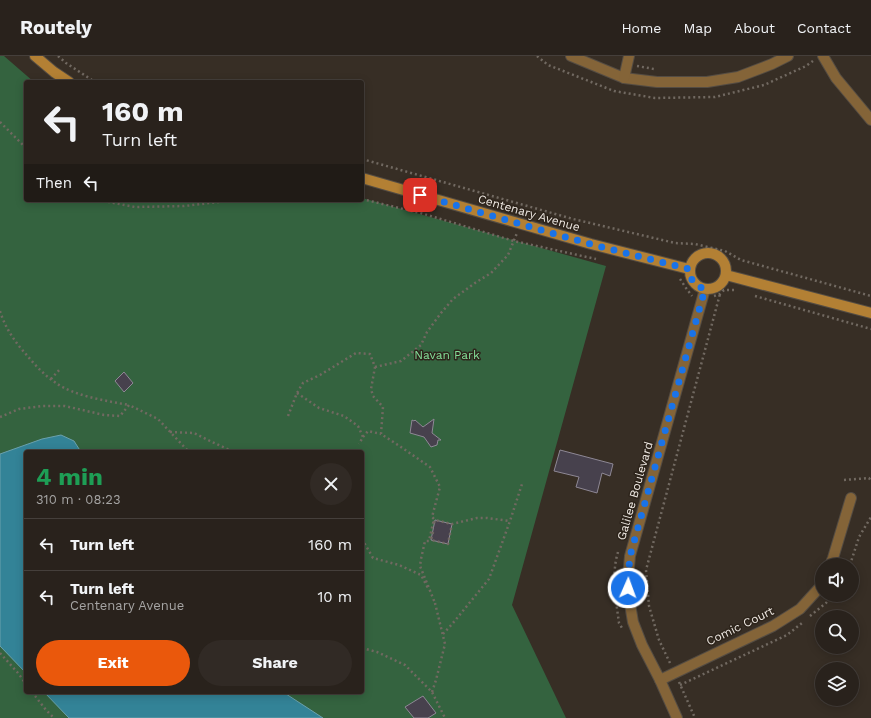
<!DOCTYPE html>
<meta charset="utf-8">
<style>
:root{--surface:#29221c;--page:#312a25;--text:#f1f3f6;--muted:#a5a4a3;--line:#453f3b;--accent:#ea580c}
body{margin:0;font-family:"Work Sans",sans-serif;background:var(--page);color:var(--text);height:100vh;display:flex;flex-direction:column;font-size:15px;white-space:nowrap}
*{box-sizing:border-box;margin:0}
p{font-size:13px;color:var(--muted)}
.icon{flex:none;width:22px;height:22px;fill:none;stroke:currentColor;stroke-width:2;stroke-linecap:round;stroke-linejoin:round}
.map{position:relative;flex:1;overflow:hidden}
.details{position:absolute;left:24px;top:394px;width:340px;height:244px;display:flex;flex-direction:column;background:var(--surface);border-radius:4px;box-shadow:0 2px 10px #0003,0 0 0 1px var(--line)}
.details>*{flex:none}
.top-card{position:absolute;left:24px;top:24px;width:340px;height:122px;border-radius:4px;box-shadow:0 2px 10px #0003,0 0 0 1px var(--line);background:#29221c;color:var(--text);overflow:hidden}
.tools{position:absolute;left:815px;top:502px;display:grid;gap:8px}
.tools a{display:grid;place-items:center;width:44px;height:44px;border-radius:50%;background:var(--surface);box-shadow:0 2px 10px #0003,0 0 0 1px var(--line);font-size:20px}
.pin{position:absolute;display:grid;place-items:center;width:34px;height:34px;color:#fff;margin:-17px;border-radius:8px;box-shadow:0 2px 6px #0006}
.me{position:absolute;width:44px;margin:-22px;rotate:2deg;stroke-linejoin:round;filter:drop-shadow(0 0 3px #0008)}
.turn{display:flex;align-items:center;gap:14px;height:84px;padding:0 12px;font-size:18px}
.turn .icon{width:52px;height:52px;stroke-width:2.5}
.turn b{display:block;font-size:28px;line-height:34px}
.then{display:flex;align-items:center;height:38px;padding:0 12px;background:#0003;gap:8px;font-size:15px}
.round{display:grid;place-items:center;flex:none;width:42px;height:42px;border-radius:21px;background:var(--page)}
.headline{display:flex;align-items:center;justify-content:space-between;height:68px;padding:0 12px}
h1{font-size:24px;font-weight:700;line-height:30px;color:#1e9e55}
.cta{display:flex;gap:8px;margin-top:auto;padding:8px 12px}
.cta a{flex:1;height:46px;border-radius:24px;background:var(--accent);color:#fff;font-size:16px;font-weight:700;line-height:46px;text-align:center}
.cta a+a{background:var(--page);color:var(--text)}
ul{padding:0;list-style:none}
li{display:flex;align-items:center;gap:12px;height:52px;padding:0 12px;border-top:1px solid var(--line)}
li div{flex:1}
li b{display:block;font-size:15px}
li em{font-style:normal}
header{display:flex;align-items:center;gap:24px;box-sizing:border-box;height:56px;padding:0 20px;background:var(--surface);border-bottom:1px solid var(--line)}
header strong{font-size:19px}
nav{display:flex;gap:22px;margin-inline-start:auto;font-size:14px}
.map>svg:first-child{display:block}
.green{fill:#34633f;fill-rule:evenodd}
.water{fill:#338397;stroke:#6ba1ad}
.building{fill:#47414d;stroke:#8e8895}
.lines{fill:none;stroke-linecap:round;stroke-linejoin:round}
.street-casing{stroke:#544c43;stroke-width:12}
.secondary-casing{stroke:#544c43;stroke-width:12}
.path{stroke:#716961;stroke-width:2.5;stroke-dasharray:2 3;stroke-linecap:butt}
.street{stroke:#846438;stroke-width:10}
.secondary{stroke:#b38034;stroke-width:10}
.route{stroke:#1a73e8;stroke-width:7;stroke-dasharray:0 12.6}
.labels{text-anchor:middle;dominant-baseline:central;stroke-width:3;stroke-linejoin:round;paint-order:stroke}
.street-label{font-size:12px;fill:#ede7e1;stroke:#2d241b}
.park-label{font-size:12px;fill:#83df98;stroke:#2d241b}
</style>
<header>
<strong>Routely</strong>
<nav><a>Home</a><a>Map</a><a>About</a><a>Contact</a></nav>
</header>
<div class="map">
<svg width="871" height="662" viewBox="0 0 871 662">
<rect width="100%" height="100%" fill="#372e25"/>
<path class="green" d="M0,0h4l30,26h-8v118h336v-2l244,68 -94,339 54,113h-566zM26,396h336v240h-336z"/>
<g class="water">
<polygon points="61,379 74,385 81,396 26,396 26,617 0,590 0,398 42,383"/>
<polygon points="44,636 283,636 323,662 69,662"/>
</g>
<g class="building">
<polygon points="124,316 133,327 124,336 115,325"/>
<polygon points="434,363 432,377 441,384 438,384 437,389 431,391 424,381 410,377 412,364 414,365 415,364 423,371"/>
<polygon points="560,394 613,408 610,420 602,417 597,437 576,431 579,421 554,415"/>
<polygon points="435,464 452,468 448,488 431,484"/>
<polygon points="423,640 436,657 428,662 414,662 405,651"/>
</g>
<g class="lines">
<g class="street-casing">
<g id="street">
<polyline points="571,0 624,22 657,26 707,26 738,21 772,8 788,0"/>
<polyline points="823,0 836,22 871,64"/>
<polyline points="624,22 629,0"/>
<polyline points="830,509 833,502 851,442"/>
<polyline points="660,624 773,570 800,553 820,531 822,526"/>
<polyline points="677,662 660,624 642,589 633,566 629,542 628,522 630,500 705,233"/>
</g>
</g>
<g class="secondary-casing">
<g id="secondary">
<polyline points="35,0 54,16 69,26"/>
<polyline points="362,122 591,188 689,213"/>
<circle cx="708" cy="215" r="18"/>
<polyline points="726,219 871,257"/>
</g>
</g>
<g class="path">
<polyline points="58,0 66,7 95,26"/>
<polyline points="537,0 548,9 614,35 655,42 715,41 764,29 806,10 813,5"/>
<polyline points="637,10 654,13"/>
<polyline points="0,66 26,92"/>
<polyline points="362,103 573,163 675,187 695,188 725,195 741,204 871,240"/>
<polyline points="362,143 424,158 514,185 596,203"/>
<polyline points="98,144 135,151 184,150 236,144"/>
<polyline points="680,223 686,232 692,240"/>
<polyline points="714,240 720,238 724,234 735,234"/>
<polyline points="755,240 871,273"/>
<path d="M0,255c5,16 14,30 25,42 9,11 19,22 31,30 18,13 51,18 73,22"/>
<polyline points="375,311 401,305 421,289 427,276 441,257 453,243 475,227 491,217 508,199 517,177"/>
<polyline points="51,323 60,313"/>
<polyline points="297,337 319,352 344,360 358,370 363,381 359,388"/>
<polyline points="288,360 297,337 303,327 320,319 356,297 370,298 375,311 371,333 373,340 383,351 381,378 398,389 430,411 440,431 432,461 434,463 429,485 425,485 421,503 420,510 435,547"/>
<polyline points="0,361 19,353 43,350 65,350 104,359 120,360 129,349 158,363 189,396"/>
<polyline points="170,376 194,377 210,385 234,396"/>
<polyline points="363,381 368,375 381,378"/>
<polyline points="844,424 869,422 871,425"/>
<polyline points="434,467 435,464 452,468 477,462 487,462 510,465"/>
<polyline points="433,476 431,484 448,488 452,468"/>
<polyline points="362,483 373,502 399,509 421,519 428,532"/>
<path d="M618,496c-7,23 -2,48 1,71l3,5"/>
<polyline points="850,509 859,481 871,461"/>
<polyline points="810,560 826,547 833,539"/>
<polyline points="443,578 453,567 489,523 510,465 522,428"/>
<polyline points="362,592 377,596 405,609 432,636 445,662"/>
<polyline points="0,597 18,617 26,628"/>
<polyline points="670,607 659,584 649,550 646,514 720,238"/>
<polyline points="679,626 695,662"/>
<polyline points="680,629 787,579 802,567"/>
<polyline points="32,636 46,654 54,662"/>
<polyline points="432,636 436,624 445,588 435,547"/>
</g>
<use href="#street" class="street"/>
<use href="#secondary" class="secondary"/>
</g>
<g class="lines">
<path class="route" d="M420,139l170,49 99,25c1,11 6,17 16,20l-75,267 -2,22v10"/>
</g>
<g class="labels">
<g class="street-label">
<text transform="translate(529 157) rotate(16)">Centenary Avenue</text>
<text transform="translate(635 435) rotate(-74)">Galilee Boulevard</text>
<text transform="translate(740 570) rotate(-26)">Comic Court</text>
</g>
<g class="park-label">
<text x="447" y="299">Navan Park</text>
</g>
</g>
</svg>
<div class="tools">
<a><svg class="icon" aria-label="sound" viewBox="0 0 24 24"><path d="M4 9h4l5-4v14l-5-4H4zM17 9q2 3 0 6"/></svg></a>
<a><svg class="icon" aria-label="search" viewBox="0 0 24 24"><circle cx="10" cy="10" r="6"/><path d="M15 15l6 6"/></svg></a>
<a><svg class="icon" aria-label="layers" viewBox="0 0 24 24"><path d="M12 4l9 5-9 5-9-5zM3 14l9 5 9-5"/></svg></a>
</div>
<div class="pin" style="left:420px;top:139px;background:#d93025"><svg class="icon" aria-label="arrive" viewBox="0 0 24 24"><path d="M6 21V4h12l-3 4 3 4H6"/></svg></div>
<svg class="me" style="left:628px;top:532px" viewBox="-20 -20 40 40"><circle r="17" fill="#1a73e8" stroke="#fff" stroke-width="3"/><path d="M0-11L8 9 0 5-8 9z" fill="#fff"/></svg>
<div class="top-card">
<div class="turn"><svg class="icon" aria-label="left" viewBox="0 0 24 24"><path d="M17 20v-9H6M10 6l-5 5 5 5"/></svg><div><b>160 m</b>Turn left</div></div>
<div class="then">Then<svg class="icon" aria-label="left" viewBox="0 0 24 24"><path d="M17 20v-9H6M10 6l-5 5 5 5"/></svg></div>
</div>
<section class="details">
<div class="headline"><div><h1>4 min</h1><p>310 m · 08:23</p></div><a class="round"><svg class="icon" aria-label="close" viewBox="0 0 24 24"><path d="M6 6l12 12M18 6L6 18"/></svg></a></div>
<ul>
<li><svg class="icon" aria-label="left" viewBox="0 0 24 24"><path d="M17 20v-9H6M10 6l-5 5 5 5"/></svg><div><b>Turn left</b></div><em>160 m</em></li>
<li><svg class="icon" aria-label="left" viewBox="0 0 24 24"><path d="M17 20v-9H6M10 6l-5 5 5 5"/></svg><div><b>Turn left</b><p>Centenary Avenue</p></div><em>10 m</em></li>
</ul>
<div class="cta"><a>Exit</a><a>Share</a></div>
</section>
</div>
